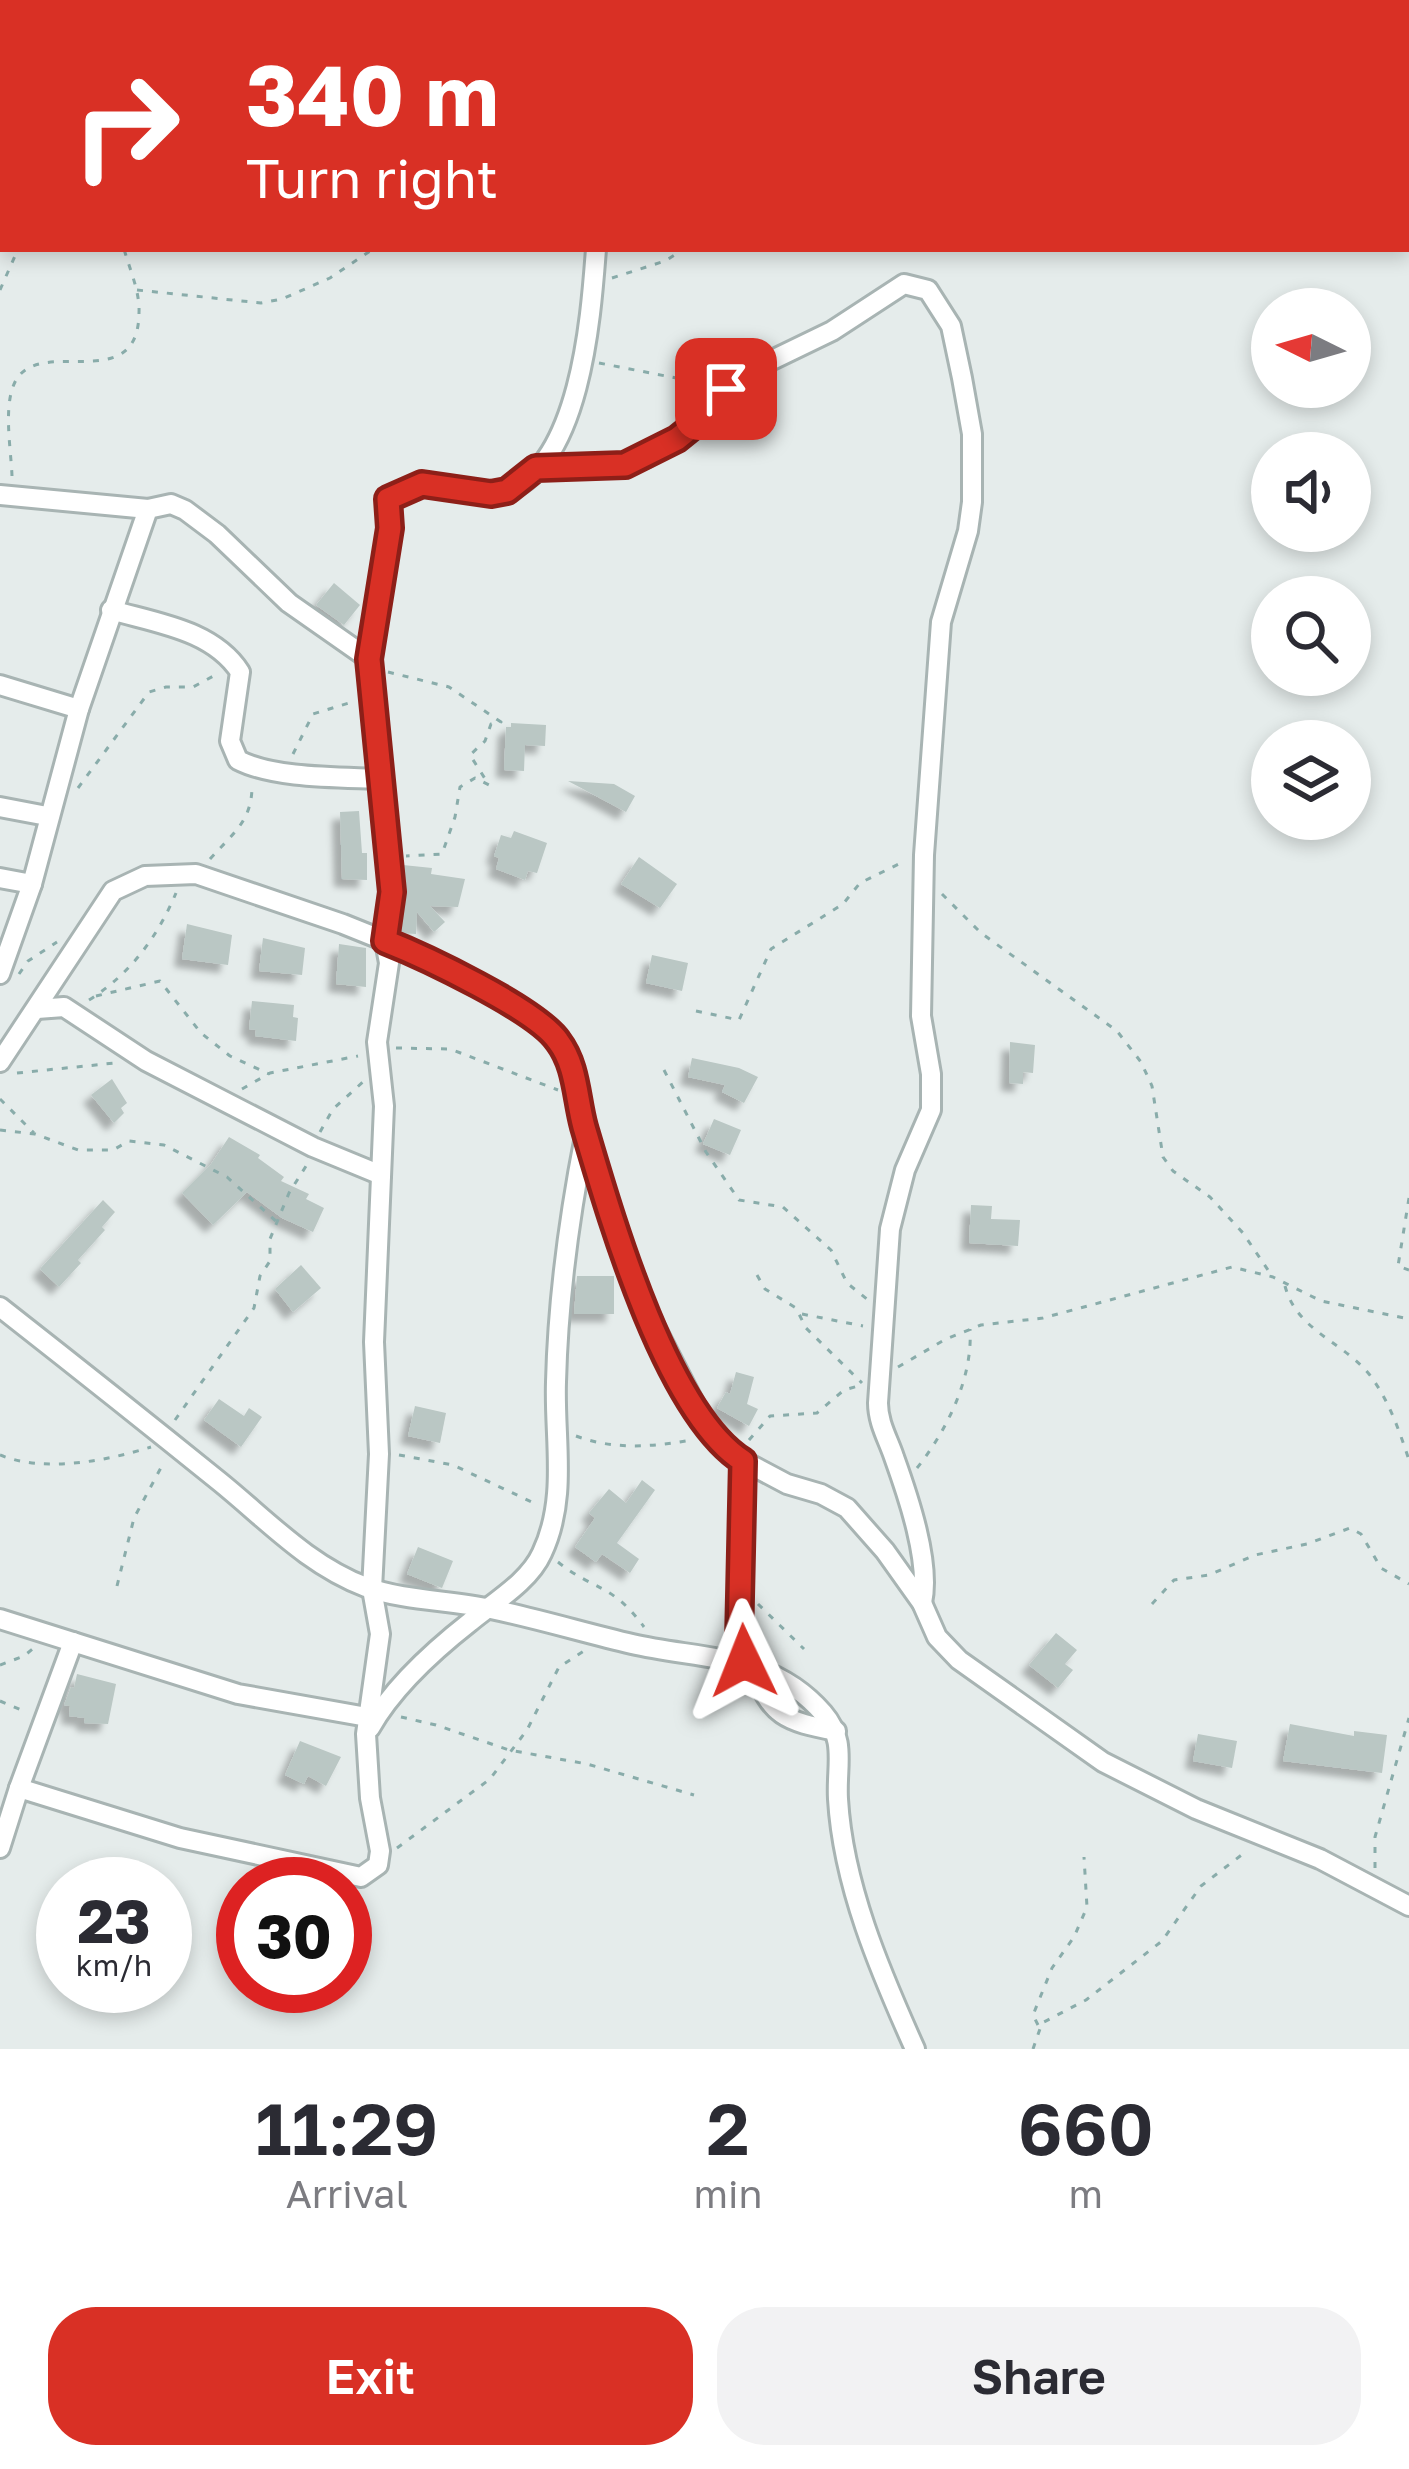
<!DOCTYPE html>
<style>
:root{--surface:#fff;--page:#f2f2f3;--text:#2b2b33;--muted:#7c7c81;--accent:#d93025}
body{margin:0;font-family:"Golos Text",sans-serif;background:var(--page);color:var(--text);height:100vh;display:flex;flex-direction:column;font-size:45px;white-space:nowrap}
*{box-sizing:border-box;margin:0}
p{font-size:39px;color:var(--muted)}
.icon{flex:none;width:66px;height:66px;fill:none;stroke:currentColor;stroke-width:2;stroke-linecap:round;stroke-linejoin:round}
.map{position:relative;height:2049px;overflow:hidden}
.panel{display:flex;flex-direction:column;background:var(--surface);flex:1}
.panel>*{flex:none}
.top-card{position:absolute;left:0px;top:0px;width:1410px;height:252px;box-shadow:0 6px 18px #0003;background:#d93025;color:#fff;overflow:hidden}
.needle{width:78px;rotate:275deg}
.controls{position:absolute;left:1251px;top:288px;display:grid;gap:24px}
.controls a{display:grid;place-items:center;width:120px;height:120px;border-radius:50%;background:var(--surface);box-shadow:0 6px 18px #0003;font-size:60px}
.speed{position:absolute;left:36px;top:1857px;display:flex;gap:24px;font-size:60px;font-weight:700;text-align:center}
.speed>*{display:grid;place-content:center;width:156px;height:156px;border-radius:50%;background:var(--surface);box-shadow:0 6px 18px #0003;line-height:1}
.speed small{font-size:30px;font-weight:400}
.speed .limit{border:18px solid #d22;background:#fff;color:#111}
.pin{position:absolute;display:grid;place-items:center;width:102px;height:102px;color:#fff;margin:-51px;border-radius:24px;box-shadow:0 6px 18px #0006}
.me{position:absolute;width:132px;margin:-66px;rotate:358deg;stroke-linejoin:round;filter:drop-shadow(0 0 9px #0008)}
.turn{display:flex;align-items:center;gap:42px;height:252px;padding:0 48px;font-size:54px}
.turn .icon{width:156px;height:156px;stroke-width:2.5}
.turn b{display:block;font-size:84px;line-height:102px}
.eta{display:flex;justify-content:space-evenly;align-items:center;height:204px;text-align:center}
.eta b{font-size:72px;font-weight:600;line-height:84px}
.button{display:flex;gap:24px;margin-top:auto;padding:24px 48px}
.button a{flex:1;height:138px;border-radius:48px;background:var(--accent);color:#fff;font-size:48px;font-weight:600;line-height:138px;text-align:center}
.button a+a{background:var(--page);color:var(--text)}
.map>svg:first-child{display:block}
.building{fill:#bac7c4;filter:url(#shadow)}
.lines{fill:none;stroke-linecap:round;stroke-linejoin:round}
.minor-casing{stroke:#a8b4b3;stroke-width:24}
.path{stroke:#89acaa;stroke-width:3;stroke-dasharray:6 9;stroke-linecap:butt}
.minor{stroke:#fff;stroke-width:18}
.route-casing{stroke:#8d1f18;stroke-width:30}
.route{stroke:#d93025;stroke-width:21}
</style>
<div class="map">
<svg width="1409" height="2049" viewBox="0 0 1409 2049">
<defs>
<filter id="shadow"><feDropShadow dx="-8" dy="8" stdDeviation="3" flood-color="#0004"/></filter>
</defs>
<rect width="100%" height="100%" fill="#e5eceb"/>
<g class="building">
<polygon points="334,583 360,605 344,625 316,605"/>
<polygon points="511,723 546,725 545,746 525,745 524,771 504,770 506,727 511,727"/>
<polygon points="568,781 614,784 635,796 626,812"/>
<polygon points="359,811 362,853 367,853 367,880 342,879 340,812"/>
<polygon points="514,831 547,843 537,873 528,871 525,880 496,869 499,858 494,856 501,835 511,838"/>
<polygon points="639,857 677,884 660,908 621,884"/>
<polygon points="403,865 432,868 431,874 465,879 458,907 430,906 445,922 434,932 417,912 416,934 401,933 405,893"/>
<polygon points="187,924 232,935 228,965 182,959"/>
<polygon points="263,938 305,948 302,975 259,971"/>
<polygon points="339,944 366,948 366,987 336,984"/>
<polygon points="652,955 688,963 682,991 646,983"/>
<polygon points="252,1001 294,1005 293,1017 298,1018 296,1041 255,1036 256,1030 249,1029"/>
<polygon points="1010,1042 1035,1045 1033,1073 1023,1072 1023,1084 1009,1083"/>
<polygon points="692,1058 739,1068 758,1077 744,1103 722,1092 725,1085 688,1077"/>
<polygon points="112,1079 127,1103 121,1108 124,1113 114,1123 91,1095"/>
<polygon points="714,1119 741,1130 730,1155 703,1144"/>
<polygon points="229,1137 260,1155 258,1158 284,1177 281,1181 309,1194 306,1199 324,1208 313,1232 282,1218 247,1192 213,1225 182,1193 211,1164"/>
<polygon points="103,1200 115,1212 102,1227 105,1230 78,1260 81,1263 59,1287 40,1269"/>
<polygon points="971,1205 992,1206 991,1219 1020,1220 1018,1246 969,1243"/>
<polygon points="301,1265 321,1288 293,1312 275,1289"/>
<polygon points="577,1276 614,1276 614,1314 574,1314"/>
<polygon points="736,1372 754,1377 747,1404 758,1409 749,1426 717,1408 726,1392 730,1394"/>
<polygon points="219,1399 244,1416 249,1408 262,1417 241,1447 204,1420"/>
<polygon points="415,1406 446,1413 440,1443 408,1436"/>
<polygon points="642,1480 655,1490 617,1543 639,1559 630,1573 602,1554 596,1562 575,1547 595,1518 589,1513 609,1489 626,1503"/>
<polygon points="418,1547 453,1561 442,1588 407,1574"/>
<polygon points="1056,1633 1077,1650 1065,1664 1073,1670 1058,1688 1029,1665"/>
<polygon points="77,1674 116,1684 108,1724 84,1723 85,1718 69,1716 70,1706 64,1705 71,1687 74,1688"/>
<polygon points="1290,1724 1354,1736 1354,1731 1387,1735 1382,1773 1283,1761"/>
<polygon points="1198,1734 1237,1741 1232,1768 1193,1761"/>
<polygon points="300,1741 341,1757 326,1786 308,1776 304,1784 285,1775"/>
</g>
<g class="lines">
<g class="minor-casing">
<g id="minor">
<polyline points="984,0 995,3"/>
<polyline points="692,3 694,0"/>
<polyline points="1039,3 1040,0"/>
<polyline points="1155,3 1155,0"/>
<polyline points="1316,3 1316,0"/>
<polyline points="1407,89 1409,89"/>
<path d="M536,468h66l44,-10 52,-36 28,-33 44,-28 62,-30 72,-47 24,6 23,36 11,52 10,56v68l-4,29 -27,91 -17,233 -3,161 10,58v36l-26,60 -15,59 -12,174c0,20 10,36 16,54 14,39 37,106 28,146"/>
<polyline points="0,495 148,509"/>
<path d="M111,610c45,13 102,20 129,62l-10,69 8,19c37,19 103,17 145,19"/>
<polyline points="0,685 79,709"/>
<polyline points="0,807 47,816"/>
<polyline points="0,878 32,884"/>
<polyline points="0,974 32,884 79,709 148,509 171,504 185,510 217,534 289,603 369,659"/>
<polyline points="37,1009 64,1007 146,1061 313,1147 381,1175"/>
<polyline points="0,1062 113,891 145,876 196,874 343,924 430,959 530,1015 557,1040 573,1072 580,1114 635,1288 710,1434 738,1458 787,1484 821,1494 847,1508 885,1551 922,1603 937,1637 959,1660 1103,1762 1196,1809 1320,1859 1409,1906"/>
<path d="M0,1307c74,58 147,116 220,175 48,39 88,83 146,105 39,14 85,13 125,22 48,10 94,24 141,35 70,16 139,9 191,69 24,28 13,52 15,86 5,86 42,172 77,250"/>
<polyline points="743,1460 739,1642 744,1661"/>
<polyline points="0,1619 238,1694 367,1717"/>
<path d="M753,1667c18,50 32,54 83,64"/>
<path d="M370,1728c23,-41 63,-77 100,-106 24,-20 59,-40 72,-69 26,-55 12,-114 14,-171 2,-84 13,-164 29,-246"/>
<polyline points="19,1788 73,1642"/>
<path d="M0,1848l19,-60 161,50 181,39 17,-12 2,-14 -10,-53 -4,-64 14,-100 -8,-45 7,-135 -5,-112 10,-236 -7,-64 12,-79 -4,-22 7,-49 -23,-233 21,-131 -2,-29c10,-5 23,-13 34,-15 27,-4 55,17 83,8 76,-27 86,-177 91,-243"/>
</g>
</g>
<g class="path">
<polyline points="59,3 62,0"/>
<polyline points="72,3 73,0"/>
<polyline points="0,71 3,69"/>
<polyline points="0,138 3,134"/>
<polyline points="612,278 665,261 684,249"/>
<polyline points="0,290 18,249"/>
<polyline points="137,290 261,303 282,299 330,278 373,249"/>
<polyline points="599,363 707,384"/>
<path d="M12,476c-1,-27 -9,-70 3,-94 24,-48 123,16 124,-69 1,-21 -9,-43 -15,-64"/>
<polyline points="388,672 449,687 501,722 491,724 485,741 470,755 489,785 475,778 460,787 455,817 442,854 406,856"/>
<polyline points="293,754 313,714 352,702"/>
<polyline points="78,788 149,692 166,687 193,687 219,673"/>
<path d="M210,859c23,-26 43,-38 42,-76"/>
<polyline points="942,894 981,933 1117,1031 1141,1062 1152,1086 1163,1157 1173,1171 1210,1197 1243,1233 1272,1276"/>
<polyline points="19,974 28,961 57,942"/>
<polyline points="96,996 160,981 201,1033 230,1056 269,1074"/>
<path d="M89,1000c41,-26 68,-62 87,-107"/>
<polyline points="696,1011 739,1020 771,949 843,904 860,883 905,861"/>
<polyline points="396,1048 450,1049 558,1090"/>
<polyline points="664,1070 706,1152 739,1200 783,1207 831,1250 847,1283 868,1300"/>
<polyline points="17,1073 115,1063"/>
<polyline points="242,1089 270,1073 358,1056"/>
<polyline points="0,1099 34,1133"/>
<polyline points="0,1130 35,1134 78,1150 113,1150 129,1141 164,1145 227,1177 278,1223"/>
<polyline points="320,1132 333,1109 364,1081"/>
<polyline points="1409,1198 1398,1266 1409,1270"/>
<polyline points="757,1275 765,1289 796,1308 806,1328 862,1383"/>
<path d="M1285,1286c12,45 57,55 84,88 20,26 30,56 40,86"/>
<polyline points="802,1314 863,1326"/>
<polyline points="898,1367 946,1339 981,1325 1043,1318 1232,1267 1273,1277 1321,1301 1409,1319"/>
<polyline points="175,1420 254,1308 260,1276 270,1261 270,1239 289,1193 308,1163"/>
<path d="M576,1436c37,14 77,11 115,4"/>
<polyline points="749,1440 770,1416 817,1413 844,1390 862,1385"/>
<path d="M0,1455c44,18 106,6 151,-8"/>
<polyline points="399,1455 453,1465 536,1504"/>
<path d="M917,1468c30,-38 56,-90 53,-139"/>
<path d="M558,1562c36,29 54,21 86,65"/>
<polyline points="117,1586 134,1518 164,1462"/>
<polyline points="758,1604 804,1649"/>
<polyline points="1152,1604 1174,1580 1209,1575 1255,1555 1307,1544 1350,1528 1361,1534 1381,1568 1409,1584"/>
<polyline points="0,1665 24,1656 35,1647"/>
<polyline points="0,1701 26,1712"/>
<polyline points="401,1717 436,1725 509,1750 587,1764 694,1795"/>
<polyline points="397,1848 490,1779 527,1730 559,1667 584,1651"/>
<polyline points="1375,1868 1375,1837 1409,1718"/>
<polyline points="1038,2025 1033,2015 1052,1968 1074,1937 1087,1907 1084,1857"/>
<polyline points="1033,2049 1042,2023 1086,2000 1162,1941 1201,1886 1248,1850"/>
</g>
<use href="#minor" class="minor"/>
</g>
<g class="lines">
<g class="route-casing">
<path id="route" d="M726,389l-28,33 -21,17 -52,26 -89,3 -29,23 -16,3 -69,-10 -34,15 2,29 -21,131 23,233 -7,49c38,15 151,68 173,100 19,25 18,57 26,86 26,88 82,285 159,334l-4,181 5,19"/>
</g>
<use href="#route" class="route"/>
</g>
</svg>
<div class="controls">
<a><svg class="needle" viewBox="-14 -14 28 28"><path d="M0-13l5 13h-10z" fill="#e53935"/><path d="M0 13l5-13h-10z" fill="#7c7c81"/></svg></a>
<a><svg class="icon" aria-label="sound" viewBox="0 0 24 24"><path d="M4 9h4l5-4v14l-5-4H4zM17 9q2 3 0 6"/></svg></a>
<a><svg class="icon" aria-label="search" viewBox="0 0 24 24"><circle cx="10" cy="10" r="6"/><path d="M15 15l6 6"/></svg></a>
<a><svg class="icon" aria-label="layers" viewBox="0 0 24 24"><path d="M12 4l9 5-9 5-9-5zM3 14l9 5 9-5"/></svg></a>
</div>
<div class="speed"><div>23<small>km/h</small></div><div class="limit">30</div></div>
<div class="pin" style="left:726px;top:389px;background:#d93025"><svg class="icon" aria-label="arrive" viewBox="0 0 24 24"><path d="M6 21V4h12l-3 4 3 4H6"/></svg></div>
<svg class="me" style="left:744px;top:1661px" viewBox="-20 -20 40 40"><path d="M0-17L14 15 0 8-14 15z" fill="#d93025" stroke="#fff" stroke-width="4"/></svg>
<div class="top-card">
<div class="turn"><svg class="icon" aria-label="right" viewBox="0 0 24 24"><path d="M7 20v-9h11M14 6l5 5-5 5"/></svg><div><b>340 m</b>Turn right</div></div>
</div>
</div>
<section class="panel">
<div class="eta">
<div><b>11:29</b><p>Arrival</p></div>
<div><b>2</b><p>min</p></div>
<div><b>660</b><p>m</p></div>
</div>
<div class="button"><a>Exit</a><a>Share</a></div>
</section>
